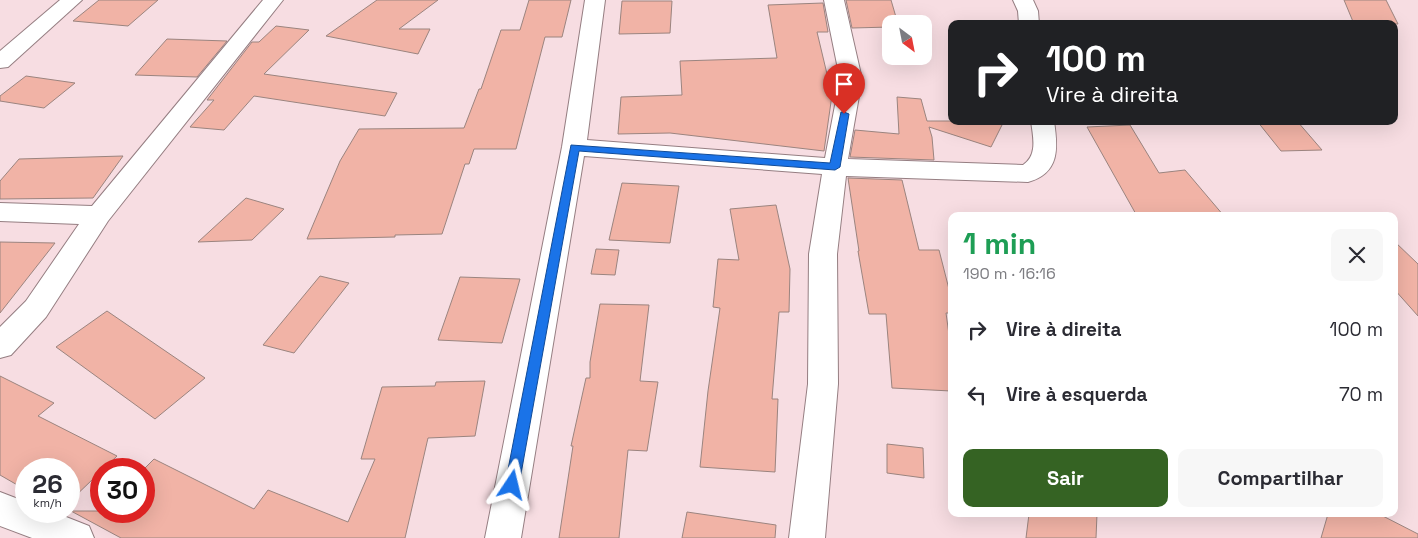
<!DOCTYPE html>
<html lang="pt">
<meta charset="utf-8">
<style>
:root{--surface:#fff;--page:#f7f7f7;--text:#2b2b33;--muted:#7c7c81;--accent:#356323}
body{margin:0;font-family:"Space Grotesk",sans-serif;background:var(--page);color:var(--text);height:100vh;display:flex;flex-direction:column;font-size:19px;white-space:nowrap}
*{box-sizing:border-box;margin:0}
p{font-size:16px;color:var(--muted)}
.icon{flex:none;width:28px;height:28px;fill:none;stroke:currentColor;stroke-width:2;stroke-linecap:round;stroke-linejoin:round}
.map{position:relative;flex:1;overflow:hidden}
.drawer{position:absolute;left:948px;top:212px;width:450px;height:305px;display:flex;flex-direction:column;background:var(--surface);border-radius:10px;box-shadow:0 5px 20px #0002}
.drawer>*{flex:none}
.hud{position:absolute;left:948px;top:20px;width:450px;height:105px;border-radius:10px;box-shadow:0 5px 20px #0002;background:#202124;color:#fff;overflow:hidden}
.needle{width:32px;rotate:148deg}
.controls{position:absolute;left:882px;top:15px;display:grid;gap:10px}
.controls a{display:grid;place-items:center;width:50px;height:50px;border-radius:10px;background:var(--surface);box-shadow:0 5px 20px #0002;font-size:25px}
.speed{position:absolute;left:15px;top:458px;display:flex;gap:10px;font-size:25px;font-weight:700;text-align:center}
.speed>*{display:grid;place-content:center;width:65px;height:65px;border-radius:50%;background:var(--surface);box-shadow:0 5px 20px #0002;line-height:1}
.speed small{font-size:12px;font-weight:400}
.speed .limit{border:8px solid #d22;background:#fff;color:#111}
.pin{position:absolute;display:grid;place-items:center;width:42px;height:42px;color:#fff;margin:-51px -21px;border-radius:50% 50% 50% 0;rotate:-45deg;box-shadow:0 0 5px #0007}
.pin .icon{rotate:45deg}
.me{position:absolute;width:55px;margin:-28px;rotate:10deg;stroke-linejoin:round;filter:drop-shadow(0 0 4px #0008)}
.turn{display:flex;align-items:center;gap:18px;height:105px;padding:0 15px;font-size:22px}
.turn .icon{width:65px;height:65px;stroke-width:2.5}
.turn b{display:block;font-size:35px;line-height:42px}
.round{display:grid;place-items:center;flex:none;width:52px;height:52px;border-radius:10px;background:var(--page)}
.head{display:flex;align-items:center;justify-content:space-between;height:85px;padding:0 15px}
h1{font-size:30px;font-weight:800;line-height:38px;color:#1e9e55}
.action{display:flex;gap:10px;margin-top:auto;padding:10px 15px}
.action a{flex:1;height:58px;border-radius:10px;background:var(--accent);color:#fff;font-size:20px;font-weight:800;line-height:58px;text-align:center}
.action a+a{background:var(--page);color:var(--text)}
ul{padding:0;list-style:none}
li{display:flex;align-items:center;gap:15px;height:65px;padding:0 15px}
li div{flex:1}
li b{display:block;font-size:19px}
li em{font-style:normal}
.map>svg:first-child{display:block}
.building{fill:#f1b3a6;stroke:#9b847f}
.lines{fill:none;stroke-linecap:round;stroke-linejoin:round}
.minor-casing{stroke:#957e82;stroke-width:2}
.minor{fill:#fff;fill-rule:evenodd}
.route{fill:#1a73e8;stroke:#114b97}
</style>
<div class="map">
<svg width="1418" height="538" viewBox="0 0 1418 538">
<rect width="100%" height="100%" fill="#f7dde2"/>
<g class="building">
<polygon points="99,0 158,0 128,26 73,21"/>
<polygon points="377,0 438,0 399,29 430,29 418,54 326,36"/>
<polygon points="529,0 571,0 562,37 545,37 516,149 474,149 469,164 465,164 442,234 395,235 395,237 307,239 340,161 359,129 464,128 479,89 481,89 501,30 520,30"/>
<polygon points="846,0 891,0 898,24 891,24 891,27 852,28"/>
<polygon points="1344,0 1386,0 1398,24 1354,24"/>
<polygon points="622,1 672,1 670,33 619,34"/>
<polygon points="823,3 828,32 817,32 832,95 824,151 670,133 618,134 621,97 682,95 680,61 777,58 768,5"/>
<polygon points="276,26 309,30 264,74 397,93 385,116 254,96 224,130 190,127 214,100 207,100 252,42 259,42"/>
<polygon points="167,39 227,41 197,77 135,75"/>
<polygon points="26,76 75,83 44,108 0,101 0,96"/>
<polygon points="897,97 921,99 927,121 1004,121 991,147 929,127 932,137 934,160 850,157 855,130 899,134"/>
<polygon points="1257,121 1297,121 1322,150 1281,151"/>
<polygon points="1130,125 1159,173 1185,170 1224,216 1137,216 1087,127"/>
<polygon points="123,156 93,198 0,199 0,181 19,159"/>
<polygon points="848,178 902,180 919,250 939,250 951,297 951,313 946,313 951,349 951,391 892,388 886,314 869,314 858,251 859,251"/>
<polygon points="622,183 679,186 670,243 609,240"/>
<polygon points="246,198 284,209 252,240 198,242"/>
<polygon points="776,205 790,269 789,312 779,312 772,399 778,399 775,472 700,467 708,391 720,308 713,307 718,259 739,260 730,209"/>
<polygon points="1394,241 1418,264 1418,316 1394,289"/>
<polygon points="0,242 55,243 0,313"/>
<polygon points="596,249 619,250 615,275 591,274"/>
<polygon points="320,276 349,283 294,353 263,345"/>
<polygon points="460,277 520,279 502,343 438,340"/>
<polygon points="600,304 649,305 640,381 658,382 647,451 628,450 619,538 559,538 573,446 571,446 586,378 590,378 590,362"/>
<polygon points="107,311 161,348 205,378 155,419 56,347"/>
<polygon points="0,376 54,403 38,416 117,456 69,502 69,469 26,469 26,490 0,475"/>
<polygon points="485,381 475,436 428,438 405,538 121,538 71,511 144,511 144,469 154,459 254,509 268,490 348,522 375,459 361,459 382,387 435,386 436,382"/>
<polygon points="887,444 923,448 924,478 887,473"/>
<polygon points="687,512 776,525 775,538 682,538"/>
<polygon points="1029,514 1097,514 1096,538 1026,538"/>
<polygon points="1328,514 1379,514 1418,534 1418,538 1321,538"/>
</g>
<g class="lines">
<g class="minor-casing">
<g id="minor">
<polygon points="60,0 82,0 8,67 0,68 0,51"/>
<polygon points="263,0 283,0 108,221 46,317 11,355 0,358 0,327 26,301 79,224 0,221 0,203 92,206"/>
<path d="M585,0h20l-18,140 238,18 15,-79 -16,-79h20l18,79 -14,80 175,6c15,-10 10,-28 8,-44h23c4,27 6,52 -26,61l-182,-6 -9,78 1,130 -13,154h-36l19,-154 1,-130 13,-80 -238,-18 -63,382h-36l77,-391z"/>
<polygon points="1013,0 1033,0 1038,11 1039,24 1019,24 1018,11"/>
<polygon points="0,492 26,502 26,511 51,511 89,526 94,538 32,538 0,526"/>
</g>
</g>
<use href="#minor" class="minor"/>
</g>
<polygon class="route" points="841,112 844,112 849,114 840,167 835,170 579,151 519,485 517,489 512,491 507,489 505,485 571,145 830,163"/>
</svg>
<div class="controls">
<a><svg class="needle" viewBox="-14 -14 28 28"><path d="M0-13l5 13h-10z" fill="#e53935"/><path d="M0 13l5-13h-10z" fill="#7c7c81"/></svg></a>
</div>
<div class="speed"><div>26<small>km/h</small></div><div class="limit">30</div></div>
<div class="pin" style="left:844px;top:114px;background:#d93025"><svg class="icon" aria-label="arrive" viewBox="0 0 24 24"><path d="M6 21V4h12l-3 4 3 4H6"/></svg></div>
<svg class="me" style="left:512px;top:485px" viewBox="-20 -20 40 40"><path d="M0-17L14 15 0 8-14 15z" fill="#1a73e8" stroke="#fff" stroke-width="4"/></svg>
<div class="hud">
<div class="turn"><svg class="icon" aria-label="right" viewBox="0 0 24 24"><path d="M7 20v-9h11M14 6l5 5-5 5"/></svg><div><b>100 m</b>Vire à direita</div></div>
</div>
<section class="drawer">
<div class="head"><div><h1>1 min</h1><p>190 m · 16:16</p></div><a class="round"><svg class="icon" aria-label="close" viewBox="0 0 24 24"><path d="M6 6l12 12M18 6L6 18"/></svg></a></div>
<ul>
<li><svg class="icon" aria-label="right" viewBox="0 0 24 24"><path d="M7 20v-9h11M14 6l5 5-5 5"/></svg><div><b>Vire à direita</b></div><em>100 m</em></li>
<li><svg class="icon" aria-label="left" viewBox="0 0 24 24"><path d="M17 20v-9H6M10 6l-5 5 5 5"/></svg><div><b>Vire à esquerda</b></div><em>70 m</em></li>
</ul>
<div class="action"><a>Sair</a><a>Compartilhar</a></div>
</section>
</div>
